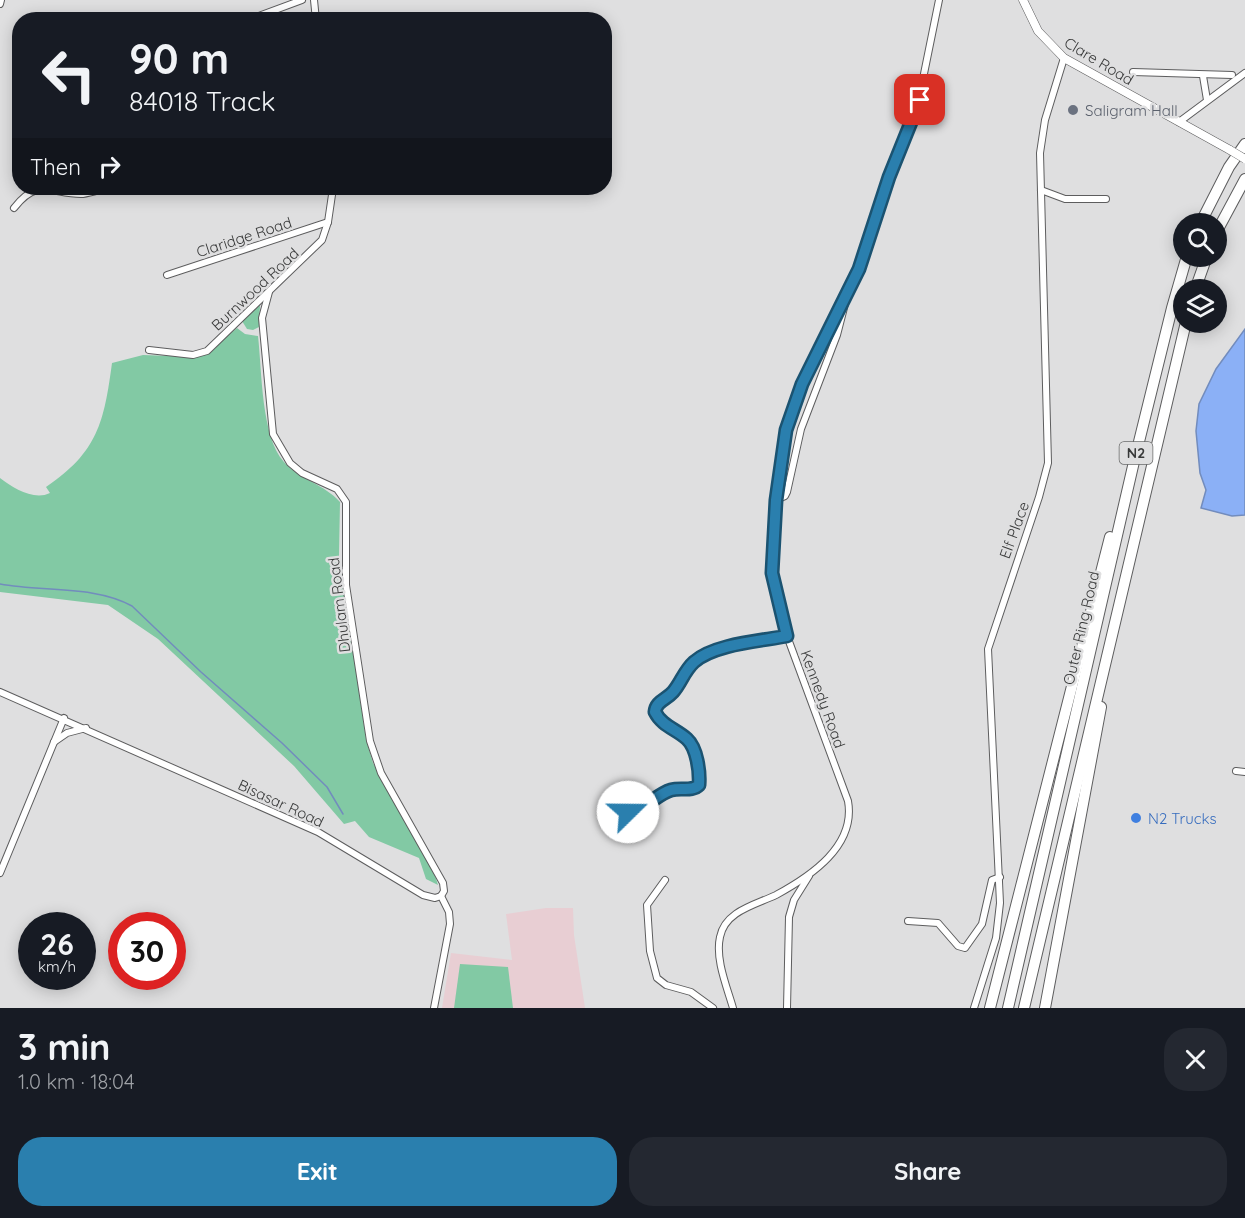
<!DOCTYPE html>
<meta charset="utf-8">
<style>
:root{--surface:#171b24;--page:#242831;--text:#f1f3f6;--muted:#9ea1a6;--accent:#2a7fae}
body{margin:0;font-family:Quicksand,sans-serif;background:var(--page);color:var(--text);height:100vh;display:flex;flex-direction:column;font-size:22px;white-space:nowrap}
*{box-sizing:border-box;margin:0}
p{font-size:20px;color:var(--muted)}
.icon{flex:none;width:33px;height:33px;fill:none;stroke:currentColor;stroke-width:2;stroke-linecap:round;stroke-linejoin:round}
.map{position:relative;height:1008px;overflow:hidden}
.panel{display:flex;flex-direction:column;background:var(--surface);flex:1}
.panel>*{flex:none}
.hud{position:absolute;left:12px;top:12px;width:600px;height:183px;border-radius:24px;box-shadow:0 3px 15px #0003;background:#171b24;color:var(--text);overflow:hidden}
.buttons{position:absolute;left:1173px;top:213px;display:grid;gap:12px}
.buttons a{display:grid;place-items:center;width:54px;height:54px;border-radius:50%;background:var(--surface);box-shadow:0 3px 15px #0003;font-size:30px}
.speed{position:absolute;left:18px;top:912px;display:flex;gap:12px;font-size:30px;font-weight:700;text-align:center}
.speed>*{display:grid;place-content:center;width:78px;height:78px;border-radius:50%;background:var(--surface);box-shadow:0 3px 15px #0003;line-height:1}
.speed small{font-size:15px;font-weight:400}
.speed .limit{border:9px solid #d22;background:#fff;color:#111}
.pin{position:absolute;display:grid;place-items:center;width:51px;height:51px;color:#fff;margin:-26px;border-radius:12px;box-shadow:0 3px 9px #0006}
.me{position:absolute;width:66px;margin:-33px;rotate:68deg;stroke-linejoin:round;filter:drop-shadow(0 0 4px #0008)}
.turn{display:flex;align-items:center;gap:21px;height:126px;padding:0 18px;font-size:27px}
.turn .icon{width:78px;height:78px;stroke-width:2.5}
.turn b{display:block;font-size:42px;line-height:51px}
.then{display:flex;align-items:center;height:57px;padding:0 18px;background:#0003;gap:12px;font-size:22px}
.round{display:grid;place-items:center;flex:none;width:63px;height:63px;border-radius:24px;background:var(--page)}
.summary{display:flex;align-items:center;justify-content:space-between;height:102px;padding:0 18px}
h1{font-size:36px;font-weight:700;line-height:45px}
.action{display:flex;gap:12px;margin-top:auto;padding:12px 18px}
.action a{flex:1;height:69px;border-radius:24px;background:var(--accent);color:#fff;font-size:24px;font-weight:700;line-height:69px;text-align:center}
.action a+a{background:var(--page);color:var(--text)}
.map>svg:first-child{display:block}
.education{fill:#e8ced3}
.green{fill:#82c9a4}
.water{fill:#8bb0f6;stroke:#728cbd;stroke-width:1.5}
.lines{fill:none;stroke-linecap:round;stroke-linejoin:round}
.stream{stroke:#728cbd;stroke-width:1.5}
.minor-casing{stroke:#5d5d5e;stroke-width:8}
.tertiary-casing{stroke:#5d5d5e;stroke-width:9}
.motorway-casing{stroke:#5d5d5e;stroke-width:12}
.minor{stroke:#fff;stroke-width:6}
.tertiary{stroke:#fff;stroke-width:8}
.motorway{stroke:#fff;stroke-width:10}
.tertiary-bridge-casing{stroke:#5d5d5e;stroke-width:9;stroke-linecap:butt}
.tertiary-bridge{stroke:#fff;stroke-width:8}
.route-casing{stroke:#1b5371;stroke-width:15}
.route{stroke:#2a7fae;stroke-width:10}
.worship-dot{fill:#6b7280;stroke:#dfdfe0;stroke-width:2}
.shop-dot{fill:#3f7fe0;stroke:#dfdfe0;stroke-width:2}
.labels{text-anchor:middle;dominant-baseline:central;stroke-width:5;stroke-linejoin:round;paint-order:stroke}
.shield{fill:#dfdfe0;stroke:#6a6b6b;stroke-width:1.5}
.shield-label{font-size:14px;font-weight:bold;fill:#383939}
.street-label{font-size:15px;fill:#383939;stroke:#dfdfe0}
.worship-label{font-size:15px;fill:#5b616d;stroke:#dfdfe0;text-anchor:start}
.shop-label{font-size:15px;fill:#366cbe;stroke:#dfdfe0;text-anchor:start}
</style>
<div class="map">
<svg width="1245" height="1008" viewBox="0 0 1245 1008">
<rect width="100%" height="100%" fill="#dfdfe0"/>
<polygon class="education" points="546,908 573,908 574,935 585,1008 442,1008 451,953 512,960 506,914"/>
<g class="green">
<polygon points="260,305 259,327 253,330 247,329 242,321"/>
<path d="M237,328l8,6 13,2c4,34 3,101 26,126 16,18 40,22 56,40l-1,54 27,183 7,24 61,109 4,13 -12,-6 -7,-21 -50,-21 -14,-16 -11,3 -50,-58 -136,-127 -50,-34 -108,-13v-114c13,10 34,23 50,15l-4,-6c52,-35 58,-65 66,-124l31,-8 55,2 7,-3z"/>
<polygon points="460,964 508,967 513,1008 454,1008"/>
</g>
<polygon class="water" points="1245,329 1245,515 1232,516 1201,508 1206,490 1200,473 1196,431 1199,404 1216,369"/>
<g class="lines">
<path class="stream" d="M0,584c42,8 94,1 132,22l69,66 81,71 45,44 16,27"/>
<g class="minor-casing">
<g id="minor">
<polyline points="314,0 316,20"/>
<polyline points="0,4 1,0"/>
<polyline points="248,20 302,0"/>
<polyline points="1133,72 1232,75"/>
<polyline points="1203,76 1207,100"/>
<polyline points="1179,122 1245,73"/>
<polyline points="1041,190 1065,199 1106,199"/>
<path d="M14,208c25,-32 38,-13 69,-14 8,-1 16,-4 24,-6"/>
<polyline points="167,275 328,222"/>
<polyline points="269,292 262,318 273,434 290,463 302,473 337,489 346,502 346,585 370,741 381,773 443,883 444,891 441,896"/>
<polyline points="149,350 193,355 207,351 322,240 328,222 333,188"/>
<polyline points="776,500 785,496 787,492 801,429 837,335 845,304"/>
<polyline points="0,692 318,832 423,895 435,898 441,896"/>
<polyline points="54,742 67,733 86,728"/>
<polyline points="1236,771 1245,772"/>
<path d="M628,811c21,-4 27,-16 43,-21 10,-3 21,3 28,-5 0,-13 -2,-37 -12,-46 -11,-10 -25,-13 -32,-27 1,-11 11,-12 18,-20 8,-9 11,-21 21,-30 20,-18 67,-21 93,-26"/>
<polyline points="0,873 64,718"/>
<polyline points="665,880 647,905 650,951 657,978 666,985 691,992 713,1008"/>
<polyline points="908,921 938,923 958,946 965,948 982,924 992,880 1000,877"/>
<polyline points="434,1008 450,924 449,912 441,896"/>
<path d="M733,1008c-6,-21 -18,-49 -13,-71 5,-26 35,-32 56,-42 35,-19 80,-49 72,-94l-61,-165 -12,-41 -3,-22 4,-73 14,-86 63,-130 36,-107 26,-59 24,-118"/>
<polyline points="787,1008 789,917 794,900 809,876"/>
<polyline points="974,1008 996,938 1000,903 988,649 1039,497 1048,463 1040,153 1045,120 1064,58"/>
</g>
</g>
<g class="tertiary-casing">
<polyline id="tertiary" points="1023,0 1038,31 1064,58 1230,150"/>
</g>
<g class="motorway-casing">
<g id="motorway">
<polyline points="1200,224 1229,167 1245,144"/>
<polyline points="1216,233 1245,179"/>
<polyline points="1195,290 1207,256"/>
<polyline points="990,1008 1110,537"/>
<polyline points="1008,1008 1133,466 1172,308 1187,256"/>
<polyline points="1024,1008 1186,322"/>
<polyline points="1045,1008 1101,707"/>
</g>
</g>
<use href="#minor" class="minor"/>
<use href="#tertiary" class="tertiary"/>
<use href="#motorway" class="motorway"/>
<g class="tertiary-bridge-casing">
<polyline id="tertiary-bridge" points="1230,150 1245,159"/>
</g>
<use href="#tertiary-bridge" class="tertiary-bridge"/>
</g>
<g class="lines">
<g class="route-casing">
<path id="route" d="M628,812c21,-4 27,-17 43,-22 10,-3 21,2 28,-5 1,-13 -2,-37 -12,-46 -11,-10 -25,-13 -32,-27 1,-11 11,-12 18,-20 8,-9 11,-21 21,-30 20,-18 67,-21 93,-26l-15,-63 4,-73 10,-70 16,-46 57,-115 30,-92 31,-77"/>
</g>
<use href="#route" class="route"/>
</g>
<circle class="worship-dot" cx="1073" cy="110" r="6"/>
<circle class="shop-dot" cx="1136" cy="818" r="6"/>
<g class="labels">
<rect class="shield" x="1119.5" y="442" width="33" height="22" rx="4.5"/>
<g class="shield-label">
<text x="1136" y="453">N2</text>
</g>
<g class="street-label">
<text transform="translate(1099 61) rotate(31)">Clare Road</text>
<text transform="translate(244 237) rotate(-18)">Claridge Road</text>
<text transform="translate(255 289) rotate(-43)">Burnwood Road</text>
<text transform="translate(1014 530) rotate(-70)">Elf Place</text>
<text transform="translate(339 605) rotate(-97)">Dhulam Road</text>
<text transform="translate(1081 628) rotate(-77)">Outer Ring Road</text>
<text transform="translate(823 699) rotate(70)">Kennedy Road</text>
<text transform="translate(281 803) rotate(25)">Bisasar Road</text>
</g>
<g class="worship-label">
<text x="1085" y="110">Saligram Hall</text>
</g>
<g class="shop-label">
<text x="1148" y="818">N2 Trucks</text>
</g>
</g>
</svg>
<div class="buttons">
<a><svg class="icon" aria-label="search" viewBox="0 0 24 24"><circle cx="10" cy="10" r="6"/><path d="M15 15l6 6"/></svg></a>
<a><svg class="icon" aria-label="layers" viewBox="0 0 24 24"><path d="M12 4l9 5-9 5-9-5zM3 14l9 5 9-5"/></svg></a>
</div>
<div class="speed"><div>26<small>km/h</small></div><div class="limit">30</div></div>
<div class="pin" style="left:920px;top:100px;background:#d93025"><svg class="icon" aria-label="arrive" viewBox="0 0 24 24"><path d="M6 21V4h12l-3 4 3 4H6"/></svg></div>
<svg class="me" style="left:628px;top:812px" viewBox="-20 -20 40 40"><circle r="19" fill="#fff"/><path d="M0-13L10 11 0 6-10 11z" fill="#2a7fae"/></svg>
<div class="hud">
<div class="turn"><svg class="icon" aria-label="left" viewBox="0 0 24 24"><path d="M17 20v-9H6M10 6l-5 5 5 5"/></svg><div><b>90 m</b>84018 Track</div></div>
<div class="then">Then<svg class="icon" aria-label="right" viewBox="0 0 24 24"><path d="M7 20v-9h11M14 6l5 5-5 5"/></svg></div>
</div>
</div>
<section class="panel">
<div class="summary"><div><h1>3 min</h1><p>1.0 km · 18:04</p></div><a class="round"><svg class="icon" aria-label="close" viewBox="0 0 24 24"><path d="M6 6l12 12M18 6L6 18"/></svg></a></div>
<div class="action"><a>Exit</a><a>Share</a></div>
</section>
